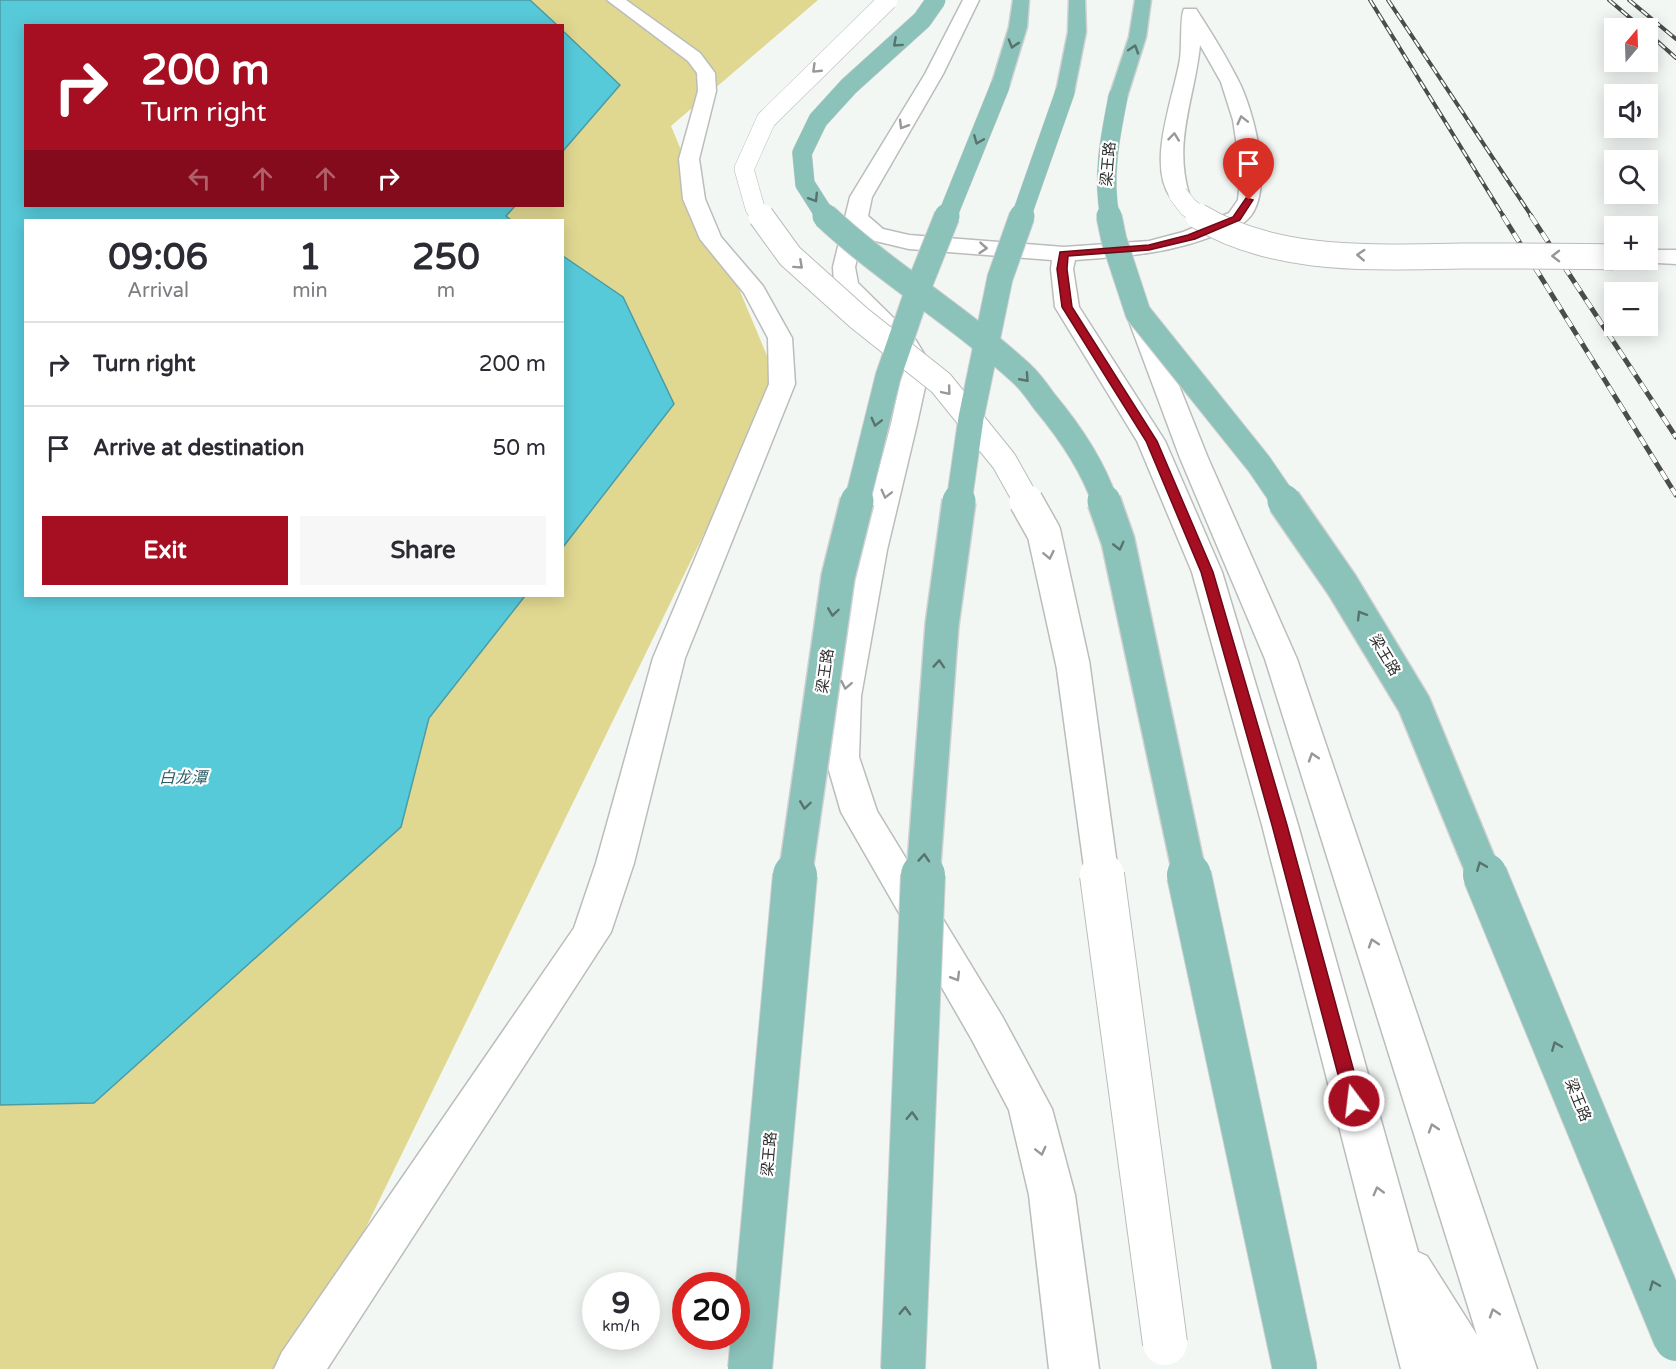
<!DOCTYPE html>
<meta charset="utf-8">
<style>
:root{--surface:#fff;--page:#f7f7f7;--text:#2b2b33;--muted:#7c7c81;--line:#e1e1e2;--accent:#a60e22}
body{margin:0;font-family:"Varela Round","Noto Sans SC",sans-serif;background:var(--page);color:var(--text);height:100vh;display:flex;flex-direction:column;font-size:22px;white-space:nowrap}
*{box-sizing:border-box;margin:0}
p{font-size:20px;color:var(--muted)}
.icon{flex:none;width:33px;height:33px;fill:none;stroke:currentColor;stroke-width:2;stroke-linecap:round;stroke-linejoin:round}
.map{position:relative;flex:1;overflow:hidden}
.sheet{position:absolute;left:24px;top:219px;width:540px;height:378px;display:flex;flex-direction:column;background:var(--surface);border-radius:0px;box-shadow:0 3px 15px #0003}
.sheet>*{flex:none}
.guide{position:absolute;left:24px;top:24px;width:540px;height:183px;border-radius:0px;box-shadow:0 3px 15px #0003;background:#a60e22;color:#fff;overflow:hidden}
.needle{width:39px;rotate:19deg}
.tools{position:absolute;left:1604px;top:18px;display:grid;gap:12px}
.tools a{display:grid;place-items:center;width:54px;height:54px;border-radius:0px;background:var(--surface);box-shadow:0 3px 15px #0003;font-size:30px}
.speed{position:absolute;left:582px;top:1272px;display:flex;gap:12px;font-size:30px;font-weight:700;text-align:center}
.speed>*{display:grid;place-content:center;width:78px;height:78px;border-radius:50%;background:var(--surface);box-shadow:0 3px 15px #0003;line-height:1}
.speed small{font-size:15px;font-weight:400}
.speed .limit{border:9px solid #d22;background:#fff;color:#111}
.pin{position:absolute;display:grid;place-items:center;width:51px;height:51px;color:#fff;margin:-62px -26px;border-radius:50% 50% 50% 0;rotate:-45deg;box-shadow:0 0 6px #0007}
.pin .icon{rotate:45deg}
.me{position:absolute;width:66px;margin:-33px;rotate:345deg;stroke-linejoin:round;filter:drop-shadow(0 0 4px #0008)}
.turn{display:flex;align-items:center;gap:21px;height:126px;padding:0 18px;font-size:27px}
.turn .icon{width:78px;height:78px;stroke-width:2.5}
.turn b{display:block;font-size:42px;line-height:51px}
.lanes{display:flex;align-items:center;height:57px;padding:0 18px;background:#0003;justify-content:center;gap:30px;direction:ltr}
.lanes .off{opacity:.35}
.eta{display:flex;justify-content:space-evenly;align-items:center;height:102px;text-align:center}
.eta b{font-size:36px;font-weight:800;line-height:42px}
.button{display:flex;gap:12px;margin-top:auto;padding:12px 18px}
.button a{flex:1;height:69px;border-radius:0px;background:var(--accent);color:#fff;font-size:24px;font-weight:800;line-height:69px;text-align:center}
.button a+a{background:var(--page);color:var(--text)}
ul{padding:0;list-style:none}
li{display:flex;align-items:center;gap:18px;height:84px;padding:0 18px;border-top:2px solid var(--line)}
li div{flex:1}
li b{display:block;font-size:22px}
li em{font-style:normal}
.map>svg:first-child{display:block}
.green{fill:#e0d891;fill-rule:evenodd}
.water{fill:#57cada;stroke:#4b9ca7;stroke-width:1.5}
.lines{fill:none;stroke-linecap:round;stroke-linejoin:round}
.minor-casing{stroke:#babdbb;stroke-width:3}
.major-casing{stroke:#d1d1d1;stroke-width:3}
.minor{fill:#fff;fill-rule:evenodd}
.major{fill:#8bc2b9;fill-rule:evenodd}
.rail-far1-casing{stroke:#4b4d4b;stroke-width:4}
.rail-casing{stroke:#4b4d4b;stroke-width:5}
.rail-far1{stroke:#fff;stroke-width:2;stroke-dasharray:8;stroke-linecap:butt}
.rail{stroke:#fff;stroke-width:4;stroke-dasharray:10;stroke-linecap:butt}
.minor-bridge-far3-casing{stroke:#babdbb;stroke-width:20;stroke-linecap:butt}
.minor-bridge-far2-casing{stroke:#babdbb;stroke-width:27;stroke-linecap:butt}
.minor-bridge-far1-casing{stroke:#babdbb;stroke-width:36;stroke-linecap:butt}
.minor-bridge-casing{stroke:#babdbb;stroke-width:46;stroke-linecap:butt}
.major-bridge-far3-casing{stroke:#d1d1d1;stroke-width:20;stroke-linecap:butt}
.major-bridge-far2-casing{stroke:#d1d1d1;stroke-width:27;stroke-linecap:butt}
.major-bridge-far1-casing{stroke:#d1d1d1;stroke-width:36;stroke-linecap:butt}
.major-bridge-casing{stroke:#d1d1d1;stroke-width:46;stroke-linecap:butt}
.minor-bridge-far3{stroke:#fff;stroke-width:19}
.minor-bridge-far2{stroke:#fff;stroke-width:25}
.minor-bridge-far1{stroke:#fff;stroke-width:33}
.minor-bridge{stroke:#fff;stroke-width:44}
.major-bridge-far3{stroke:#8bc2b9;stroke-width:19}
.major-bridge-far2{stroke:#8bc2b9;stroke-width:25}
.major-bridge-far1{stroke:#8bc2b9;stroke-width:33}
.major-bridge{stroke:#8bc2b9;stroke-width:44}
.oneway{stroke:#58726d}
.oneway2{stroke:#979897}
.route{fill:#a60e22;stroke:#6c0916;stroke-width:1.5}
.labels{text-anchor:middle;dominant-baseline:central;stroke-width:4.5;stroke-linejoin:round;paint-order:stroke}
.street-label{font-size:15px;fill:#2f302f;stroke:#fff}
.water-label{font-size:16px;font-style:italic;fill:#2e5f66;stroke:#fff}
</style>
<div class="map">
<svg width="1676" height="1369" viewBox="0 0 1676 1369">
<rect width="100%" height="100%" fill="#f3f7f4"/>
<path class="green" d="M0,0h818l-147,126 107,256 -481,987h-297zM26,26h536v180h-536zM26,220h536v376h-536z"/>
<g class="water">
<polygon points="0,0 530,0 557,25 26,26 26,206 515,206 506,216 511,220 26,220 26,596 525,596 429,718 401,827 94,1103 0,1105"/>
<polygon points="563,31 620,85 563,151"/>
<polygon points="563,256 623,297 674,404 563,547"/>
</g>
<g class="lines">
<g class="minor-casing">
<g id="minor">
<polygon points="607,0 626,0 700,53 715,73 716,91 699,159 705,199 721,237 763,286 792,338 795,384 685,658 634,863 611,932 327,1369 274,1369 282,1352 574,928 596,863 653,658 769,384 768,338 744,293 700,239 683,199 679,159 698,91 697,73 688,61"/>
<path d="M963,0h16l-36,74 -71,123 -4,19 15,13 26,6 155,12 85,-6 34,-9 46,-19 9,-13 3,-28 -8,-52 -12,-38 -21,-37c-5,52 -27,96 -11,149l-4,4 -7,2 -7,-2c-25,-34 3,-101 9,-139 2,-11 0,-44 4,-50h12c15,23 30,47 42,71 16,30 40,120 5,143 -7,5 -17,7 -25,11 -49,20 -91,22 -143,26l-2,9 6,38 86,134 57,131 76,253 120,427 9,4 50,79 -212,-676 -85,-201 -54,-145 3,-5 9,-2 9,2 3,5 58,145 89,201 240,710h-136l-139,-544 -70,-253 -55,-131 -82,-134 -4,-38 1,-9 -143,-11 -42,-10 -4,-4 -8,32 3,16 57,56 13,21 -1,18 -10,46 -30,126 -26,146 -2,61 18,54 125,205 50,93 23,86 24,174h-50l-20,-174 -20,-85 -37,-70 -131,-228 -16,-55 2,-61 30,-146 34,-126 10,-46 1,-18 -6,-12 -47,-45 -11,-14 -4,-5 -1,-17 17,-70 75,-123z"/>
<polygon points="1647,250 1676,250 1676,264 1639,262 1637,260 1647,260"/>
</g>
</g>
<g class="major-casing">
<g id="major">
<polygon points="1013,0 1029,0 1027,27 1009,86 1007,90 993,90 991,86 1009,27"/>
<polygon points="1069,0 1085,0 1086,32 1074,92 1072,96 1058,96 1056,92 1068,32"/>
<polygon points="1135,0 1151,0 1146,37 1127,97 1125,101 1111,101 1109,97 1129,37"/>
</g>
</g>
<use href="#minor" class="minor"/>
<use href="#major" class="major"/>
<g class="rail-far1-casing">
<g id="rail-far1">
<polyline points="1370,0 1504,217"/>
<polyline points="1388,0 1532,217"/>
<polyline points="1609,0 1642,28"/>
<polyline points="1629,0 1676,39"/>
<polyline points="1647,32 1676,58"/>
</g>
</g>
<g class="rail-casing">
<g id="rail">
<polyline points="1503,216 1676,495"/>
<polyline points="1531,216 1676,437"/>
</g>
</g>
<use href="#rail-far1" class="rail-far1"/>
<use href="#rail" class="rail"/>
<g class="minor-bridge-far3-casing">
<g id="minor-bridge-far3">
<polyline points="1178,194 1188,207 1201,217"/>
<polyline points="762,217 755,208 744,169 766,120 888,0"/>
</g>
</g>
<g class="minor-bridge-far2-casing">
<g id="minor-bridge-far2">
<polyline points="761,216 790,256 859,318 941,383 1004,461 1027,502"/>
<path d="M1198,216c79,48 176,41 264,40 51,0 102,0 152,1"/>
</g>
</g>
<g class="minor-bridge-far1-casing">
<polyline id="minor-bridge-far1" points="1026,501 1044,533 1073,665 1102,877"/>
</g>
<g class="minor-bridge-casing">
<polyline id="minor-bridge" points="1102,875 1165,1343"/>
</g>
<g class="major-bridge-far3-casing">
<g id="major-bridge-far3">
<polyline points="826,217 805,184 802,153 818,120 849,86 922,20 936,0"/>
<polyline points="947,217 1000,86"/>
<polyline points="1021,217 1065,92"/>
<path d="M1110,217c-8,-40 0,-80 8,-120"/>
</g>
</g>
<g class="major-bridge-far2-casing">
<g id="major-bridge-far2">
<path d="M825,216c61,57 134,100 196,157 9,8 16,18 23,28 26,31 48,63 61,101"/>
<polyline points="1109,216 1114,240 1138,313 1259,464 1285,502"/>
<polyline points="857,502 888,377 921,281 947,216"/>
<polyline points="959,502 971,418 1000,278 1022,216"/>
</g>
</g>
<g class="major-bridge-far1-casing">
<g id="major-bridge-far1">
<polyline points="1104,501 1118,541 1190,877"/>
<polyline points="1284,501 1342,585 1414,704 1485,877"/>
<polyline points="795,877 838,577 857,501"/>
<polyline points="923,877 942,625 959,501"/>
</g>
</g>
<g class="major-bridge-casing">
<g id="major-bridge">
<polyline points="1189,875 1295,1369"/>
<polyline points="1485,875 1676,1339"/>
<polyline points="750,1369 795,875"/>
<polyline points="903,1369 923,875"/>
</g>
</g>
<use href="#minor-bridge-far3" class="minor-bridge-far3"/>
<use href="#minor-bridge-far2" class="minor-bridge-far2"/>
<use href="#minor-bridge-far1" class="minor-bridge-far1"/>
<use href="#minor-bridge" class="minor-bridge"/>
<use href="#major-bridge-far3" class="major-bridge-far3"/>
<use href="#major-bridge-far2" class="major-bridge-far2"/>
<use href="#major-bridge-far1" class="major-bridge-far1"/>
<use href="#major-bridge" class="major-bridge"/>
</g>
<defs><path id="oneway-chevron" d="M-2-3.5L2.5 0L-2 3.5" fill="none" stroke-width="1.6" stroke-linecap="round" stroke-linejoin="round" transform="scale(1.5)"/></defs>
<g class="oneway">
<use href="#oneway-chevron" transform="translate(897 43) rotate(138)"/>
<use href="#oneway-chevron" transform="translate(1013 44) rotate(107)"/>
<use href="#oneway-chevron" transform="translate(1134 49) rotate(-72)"/>
<use href="#oneway-chevron" transform="translate(978 140) rotate(112)"/>
<use href="#oneway-chevron" transform="translate(814 198) rotate(58)"/>
<use href="#oneway-chevron" transform="translate(1025 378) rotate(48)"/>
<use href="#oneway-chevron" transform="translate(876 422) rotate(104)"/>
<use href="#oneway-chevron" transform="translate(1119 546) rotate(76)"/>
<use href="#oneway-chevron" transform="translate(833 612) rotate(98)"/>
<use href="#oneway-chevron" transform="translate(1361 615) rotate(-121)"/>
<use href="#oneway-chevron" transform="translate(939 664) rotate(-86)"/>
<use href="#oneway-chevron" transform="translate(805 805) rotate(98)"/>
<use href="#oneway-chevron" transform="translate(924 858) rotate(-86)"/>
<use href="#oneway-chevron" transform="translate(1481 866) rotate(-112)"/>
<use href="#oneway-chevron" transform="translate(1556 1046) rotate(-112)"/>
<use href="#oneway-chevron" transform="translate(912 1116) rotate(-88)"/>
<use href="#oneway-chevron" transform="translate(1654 1285) rotate(-112)"/>
<use href="#oneway-chevron" transform="translate(905 1311) rotate(-88)"/>
</g>
<g class="oneway2">
<use href="#oneway-chevron" transform="translate(816 69) rotate(136)"/>
<use href="#oneway-chevron" transform="translate(1242 120) rotate(-104)"/>
<use href="#oneway-chevron" transform="translate(903 125) rotate(121)"/>
<use href="#oneway-chevron" transform="translate(1174 137) rotate(-84)"/>
<use href="#oneway-chevron" transform="translate(983 248) rotate(4)"/>
<use href="#oneway-chevron" transform="translate(1361 255) rotate(-177)"/>
<use href="#oneway-chevron" transform="translate(1556 256) rotate(-180)"/>
<use href="#oneway-chevron" transform="translate(799 265) rotate(42)"/>
<use href="#oneway-chevron" transform="translate(947 391) rotate(50)"/>
<use href="#oneway-chevron" transform="translate(886 494) rotate(104)"/>
<use href="#oneway-chevron" transform="translate(1049 555) rotate(78)"/>
<use href="#oneway-chevron" transform="translate(846 685) rotate(101)"/>
<use href="#oneway-chevron" transform="translate(1313 757) rotate(-108)"/>
<use href="#oneway-chevron" transform="translate(1373 943) rotate(-108)"/>
<use href="#oneway-chevron" transform="translate(956 977) rotate(59)"/>
<use href="#oneway-chevron" transform="translate(1433 1128) rotate(-108)"/>
<use href="#oneway-chevron" transform="translate(1041 1151) rotate(76)"/>
<use href="#oneway-chevron" transform="translate(1378 1191) rotate(-105)"/>
<use href="#oneway-chevron" transform="translate(1494 1313) rotate(-108)"/>
</g>
<polygon class="route" points="1246,198 1253,200 1240,220 1195,239 1149,250 1068,256 1067,269 1072,307 1157,441 1213,572 1287,825 1362,1101 1360,1106 1354,1108 1347,1106 1345,1101 1272,825 1201,572 1146,441 1062,307 1057,269 1060,252 1149,245 1188,235 1233,217"/>
<g class="labels">
<g class="street-label">
<text transform="translate(1108 164) rotate(-85)">梁王路</text>
<text transform="translate(1385 655) rotate(59)">梁王路</text>
<text transform="translate(825 671) rotate(-82)">梁王路</text>
<text transform="translate(1578 1100) rotate(68)">梁王路</text>
<text transform="translate(769 1154) rotate(-85)">梁王路</text>
</g>
<g class="water-label">
<text x="183" y="778">白龙潭</text>
</g>
</g>
</svg>
<div class="tools">
<a><svg class="needle" viewBox="-14 -14 28 28"><path d="M0-13l5 13h-10z" fill="#e53935"/><path d="M0 13l5-13h-10z" fill="#7c7c81"/></svg></a>
<a><svg class="icon" aria-label="sound" viewBox="0 0 24 24"><path d="M4 9h4l5-4v14l-5-4H4zM17 9q2 3 0 6"/></svg></a>
<a><svg class="icon" aria-label="search" viewBox="0 0 24 24"><circle cx="10" cy="10" r="6"/><path d="M15 15l6 6"/></svg></a>
<a>+</a>
<a>−</a>
</div>
<div class="speed"><div>9<small>km/h</small></div><div class="limit">20</div></div>
<div class="pin" style="left:1249px;top:200px;background:#d93025"><svg class="icon" aria-label="arrive" viewBox="0 0 24 24"><path d="M6 21V4h12l-3 4 3 4H6"/></svg></div>
<svg class="me" style="left:1354px;top:1101px" viewBox="-20 -20 40 40"><circle r="17" fill="#a60e22" stroke="#fff" stroke-width="3"/><path d="M0-11L8 9 0 5-8 9z" fill="#fff"/></svg>
<div class="guide">
<div class="turn"><svg class="icon" aria-label="right" viewBox="0 0 24 24"><path d="M7 20v-9h11M14 6l5 5-5 5"/></svg><div><b>200 m</b>Turn right</div></div>
<div class="lanes"><svg class="icon off" aria-label="left" viewBox="0 0 24 24"><path d="M17 20v-9H6M10 6l-5 5 5 5"/></svg><svg class="icon off" aria-label="ahead" viewBox="0 0 24 24"><path d="M12 20V5M6 11l6-6 6 6"/></svg><svg class="icon off" aria-label="ahead" viewBox="0 0 24 24"><path d="M12 20V5M6 11l6-6 6 6"/></svg><svg class="icon" aria-label="right" viewBox="0 0 24 24"><path d="M7 20v-9h11M14 6l5 5-5 5"/></svg></div>
</div>
<section class="sheet">
<div class="eta">
<div><b>09:06</b><p>Arrival</p></div>
<div><b>1</b><p>min</p></div>
<div><b>250</b><p>m</p></div>
</div>
<ul>
<li><svg class="icon" aria-label="right" viewBox="0 0 24 24"><path d="M7 20v-9h11M14 6l5 5-5 5"/></svg><div><b>Turn right</b></div><em>200 m</em></li>
<li><svg class="icon" aria-label="arrive" viewBox="0 0 24 24"><path d="M6 21V4h12l-3 4 3 4H6"/></svg><div><b>Arrive at destination</b></div><em>50 m</em></li>
</ul>
<div class="button"><a>Exit</a><a>Share</a></div>
</section>
</div>
